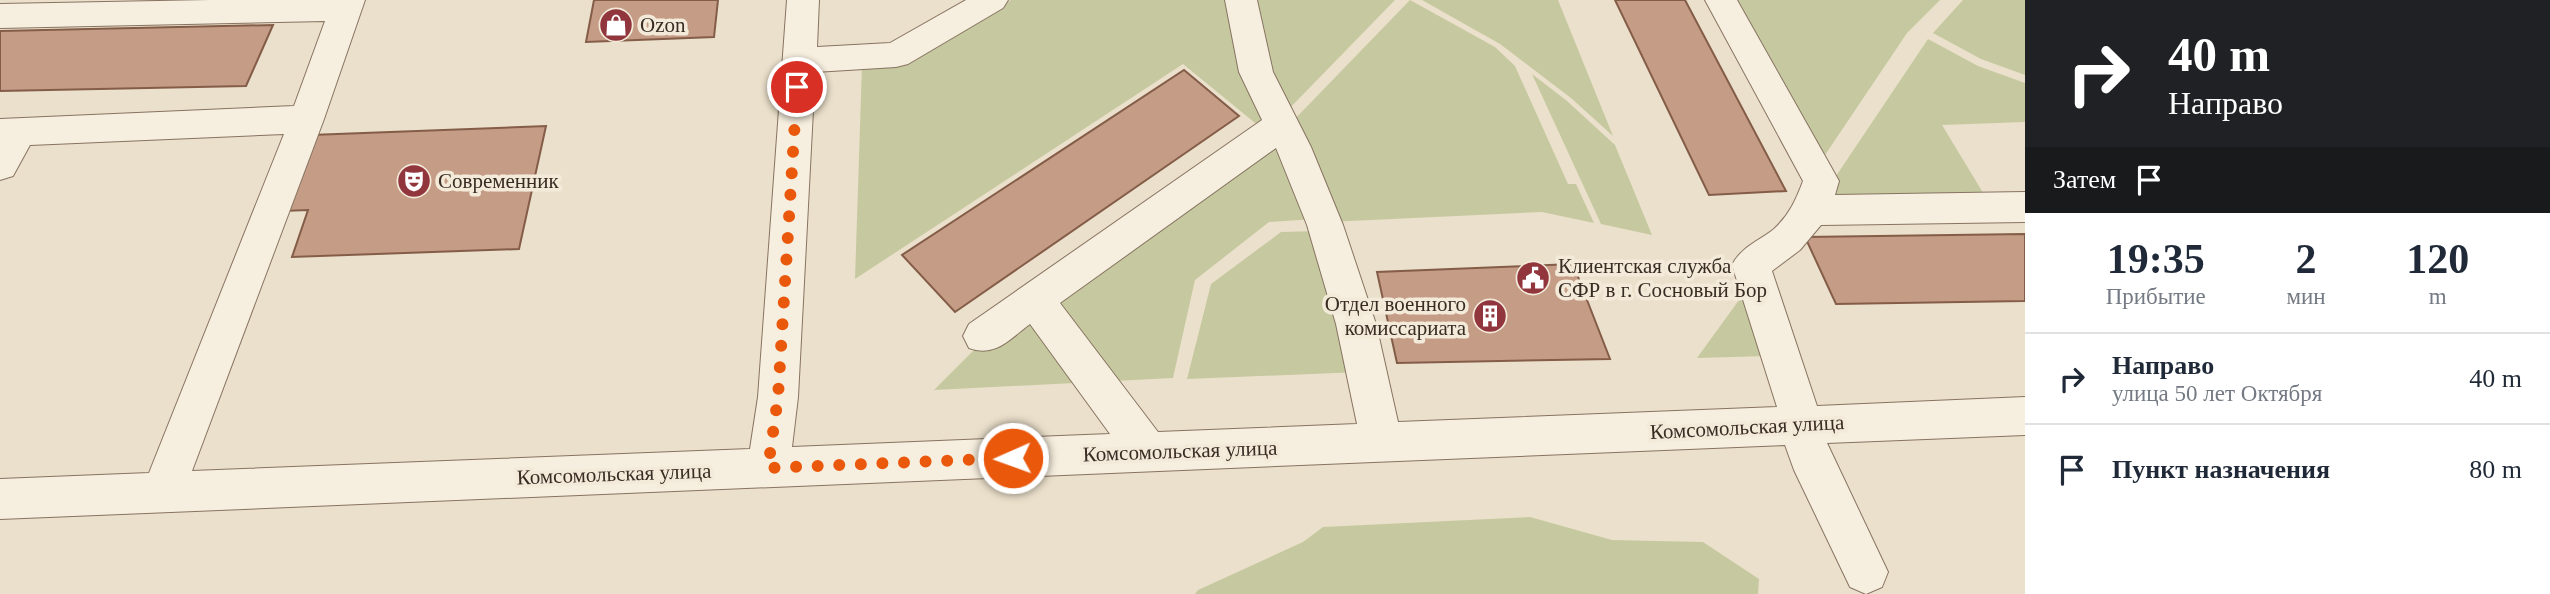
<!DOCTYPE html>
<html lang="ru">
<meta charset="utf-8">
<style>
:root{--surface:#fff;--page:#f2f2f3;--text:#1f2937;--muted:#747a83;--line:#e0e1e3}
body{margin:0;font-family:Georgia,serif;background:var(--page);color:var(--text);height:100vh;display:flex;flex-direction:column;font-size:26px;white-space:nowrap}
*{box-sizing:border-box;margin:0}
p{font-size:23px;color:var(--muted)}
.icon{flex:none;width:38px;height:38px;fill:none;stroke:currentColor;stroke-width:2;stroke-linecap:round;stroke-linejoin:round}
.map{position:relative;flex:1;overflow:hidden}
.details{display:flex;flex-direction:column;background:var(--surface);width:525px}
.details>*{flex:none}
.banner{background:#202124;color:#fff;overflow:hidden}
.pin{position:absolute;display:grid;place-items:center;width:60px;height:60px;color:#fff;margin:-30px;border:4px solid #fff;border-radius:50%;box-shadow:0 2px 7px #0007}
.me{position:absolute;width:77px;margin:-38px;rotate:268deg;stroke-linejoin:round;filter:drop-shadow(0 0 5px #0008)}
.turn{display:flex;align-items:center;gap:24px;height:147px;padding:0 28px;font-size:32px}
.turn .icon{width:91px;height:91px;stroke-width:2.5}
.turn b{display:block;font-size:49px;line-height:60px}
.then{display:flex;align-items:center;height:66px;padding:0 28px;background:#0003;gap:14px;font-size:26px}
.eta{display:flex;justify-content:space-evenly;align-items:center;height:119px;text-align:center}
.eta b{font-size:42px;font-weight:800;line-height:49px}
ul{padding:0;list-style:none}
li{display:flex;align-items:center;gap:21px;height:91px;padding:0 28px;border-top:2px solid var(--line)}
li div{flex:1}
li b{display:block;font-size:26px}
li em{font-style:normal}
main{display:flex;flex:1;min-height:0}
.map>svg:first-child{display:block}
.green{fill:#c6c9a0}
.building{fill:#c59c85;stroke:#845d49;stroke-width:2}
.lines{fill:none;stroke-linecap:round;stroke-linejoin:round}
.minor-casing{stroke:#877361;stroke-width:2}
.minor{fill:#f6eede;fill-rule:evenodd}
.route{stroke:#ea580c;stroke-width:12;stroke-dasharray:0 21.6}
.labels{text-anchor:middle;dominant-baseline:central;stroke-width:7;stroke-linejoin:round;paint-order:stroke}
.poi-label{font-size:21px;fill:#392c23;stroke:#f3eada;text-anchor:start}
.street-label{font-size:21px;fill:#392c23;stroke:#f3eada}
</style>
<main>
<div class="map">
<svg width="2025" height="594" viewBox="0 0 2025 594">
<rect width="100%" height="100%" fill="#ebe0cb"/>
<g class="green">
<polygon points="1011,0 1229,0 1273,117 1260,127 1183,64 855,279 862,65 903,64"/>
<polygon points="1247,0 1395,0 1284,114"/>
<polygon points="1410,0 1495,47 1515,66 1568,184 1576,184 1594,223 1542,212 1328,222 1289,125"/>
<polygon points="1422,0 1558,0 1613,136 1571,98 1500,44"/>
<polygon points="1731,0 1940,0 1907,33 1821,161"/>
<polygon points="1963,0 2025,0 2025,75 1981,59 1933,33"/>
<polygon points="1928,39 1978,66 2025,83 2025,122 1942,125 1988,201 1821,204 1828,188"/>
<polygon points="1532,74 1567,101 1615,145 1652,235 1601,224"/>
<polygon points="1279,135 1314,219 1269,222 1195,280 1173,378 934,390 985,339"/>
<polygon points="1318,231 1360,372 1187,379 1211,284 1281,232"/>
<polygon points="1747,289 1769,356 1697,358"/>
<polygon points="1530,517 1612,540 1703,542 1759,579 1758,594 1195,594 1198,590 1303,542 1323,527"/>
</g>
<g class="building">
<polygon points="594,0 718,0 714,37 586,42"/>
<polygon points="1615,0 1685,0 1786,191 1709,195"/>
<polygon points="273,25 246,86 0,91 0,31"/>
<polygon points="1184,70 1239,116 955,312 902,255"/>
<polygon points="546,126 519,249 292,257 308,210 283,211 311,135"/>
<polygon points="2025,234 2025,301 1836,304 1805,237"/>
<polygon points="1573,264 1610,359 1397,363 1377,272"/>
</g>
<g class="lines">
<g class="minor-casing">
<path id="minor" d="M210,0h155l-41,119 -132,352 558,-22 8,-52 29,-397h32l-2,47 73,-4 76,-43h42l-5,8 -95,56 -12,3 -81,5 -17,325 -6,50 318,-13 -80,-110c-20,15 -35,34 -61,24l-6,-12 6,-12 293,-204 -23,-48 -14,-72h32l16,72 38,75 32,78 33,99 22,98 379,-15 -45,-142c9,-18 27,-24 42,-36 15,-14 22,-29 29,-48l-98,-181h32l102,181 -4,14 190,-3v30l-204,3 -21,25 -28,21 45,135 208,-9v38l-198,8 61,129 -6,15 -16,7 -16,-7 -56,-117 -9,-25 -1785,74v-40l149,-6 135,-339 -254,11 -17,31 -13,4v-61l294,-13 31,-85 -325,7v-24zM1276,148l31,77 29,99 21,100 -199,8 -98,-129z"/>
</g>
<use href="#minor" class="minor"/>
</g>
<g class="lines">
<polyline class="route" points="797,87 778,397 768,468 1013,458"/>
</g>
<defs>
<g id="shop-disc" transform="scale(1.75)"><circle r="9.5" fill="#90363c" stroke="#f3eada"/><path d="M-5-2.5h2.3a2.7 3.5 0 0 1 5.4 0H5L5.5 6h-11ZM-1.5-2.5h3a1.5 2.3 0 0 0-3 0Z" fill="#fff"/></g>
<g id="theatre-disc" transform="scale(1.75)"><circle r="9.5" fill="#90363c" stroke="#f3eada"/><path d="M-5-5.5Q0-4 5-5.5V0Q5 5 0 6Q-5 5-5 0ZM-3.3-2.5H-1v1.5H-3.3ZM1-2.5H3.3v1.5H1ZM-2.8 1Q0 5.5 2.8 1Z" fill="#fff"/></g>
<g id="civic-disc" transform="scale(1.75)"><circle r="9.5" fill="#90363c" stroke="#f3eada"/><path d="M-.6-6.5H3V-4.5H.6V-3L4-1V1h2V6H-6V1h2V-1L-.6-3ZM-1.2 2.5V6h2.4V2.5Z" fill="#fff"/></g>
<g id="building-disc" transform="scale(1.75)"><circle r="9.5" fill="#90363c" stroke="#f3eada"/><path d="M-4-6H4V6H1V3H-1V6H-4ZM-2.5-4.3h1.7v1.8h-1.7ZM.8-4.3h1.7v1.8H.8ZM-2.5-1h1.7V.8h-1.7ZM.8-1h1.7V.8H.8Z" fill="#fff"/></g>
</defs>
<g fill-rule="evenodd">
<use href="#shop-disc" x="616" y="25"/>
<use href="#theatre-disc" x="414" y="181"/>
<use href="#civic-disc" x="1533" y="278"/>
<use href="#building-disc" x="1490" y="316"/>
</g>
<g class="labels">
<g class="poi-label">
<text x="640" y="25">Ozon</text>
<text x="438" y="181">Современник</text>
<text x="1558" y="266">Клиентская служба<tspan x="1558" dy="24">СФР в г. Сосновый Бор</tspan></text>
<text x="1466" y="304" text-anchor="end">Отдел военного<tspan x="1466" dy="24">комиссариата</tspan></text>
</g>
<g class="street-label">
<text transform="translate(1747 427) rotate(-3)">Комсомольская улица</text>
<text transform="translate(1180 451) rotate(-2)">Комсомольская улица</text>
<text transform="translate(614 474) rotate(-2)">Комсомольская улица</text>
</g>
</g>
</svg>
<div class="pin" style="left:797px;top:87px;background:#d93025"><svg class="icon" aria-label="arrive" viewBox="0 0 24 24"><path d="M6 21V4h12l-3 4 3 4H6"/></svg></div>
<svg class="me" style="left:1013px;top:458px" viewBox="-20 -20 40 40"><circle r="17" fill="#ea580c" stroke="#fff" stroke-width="3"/><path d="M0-11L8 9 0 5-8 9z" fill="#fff"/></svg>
</div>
<section class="details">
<div class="banner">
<div class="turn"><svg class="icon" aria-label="right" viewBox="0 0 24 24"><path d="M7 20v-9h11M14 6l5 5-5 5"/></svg><div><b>40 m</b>Направо</div></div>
<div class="then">Затем<svg class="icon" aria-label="arrive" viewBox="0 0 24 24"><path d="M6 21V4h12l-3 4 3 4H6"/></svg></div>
</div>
<div class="eta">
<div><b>19:35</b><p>Прибытие</p></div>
<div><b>2</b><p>мин</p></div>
<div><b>120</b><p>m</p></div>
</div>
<ul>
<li><svg class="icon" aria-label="right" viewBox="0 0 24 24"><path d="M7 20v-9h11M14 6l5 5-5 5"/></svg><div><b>Направо</b><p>улица 50 лет Октября</p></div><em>40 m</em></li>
<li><svg class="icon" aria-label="arrive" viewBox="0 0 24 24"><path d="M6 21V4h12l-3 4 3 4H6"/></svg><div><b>Пункт назначения</b></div><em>80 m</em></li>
</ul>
</section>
</main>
